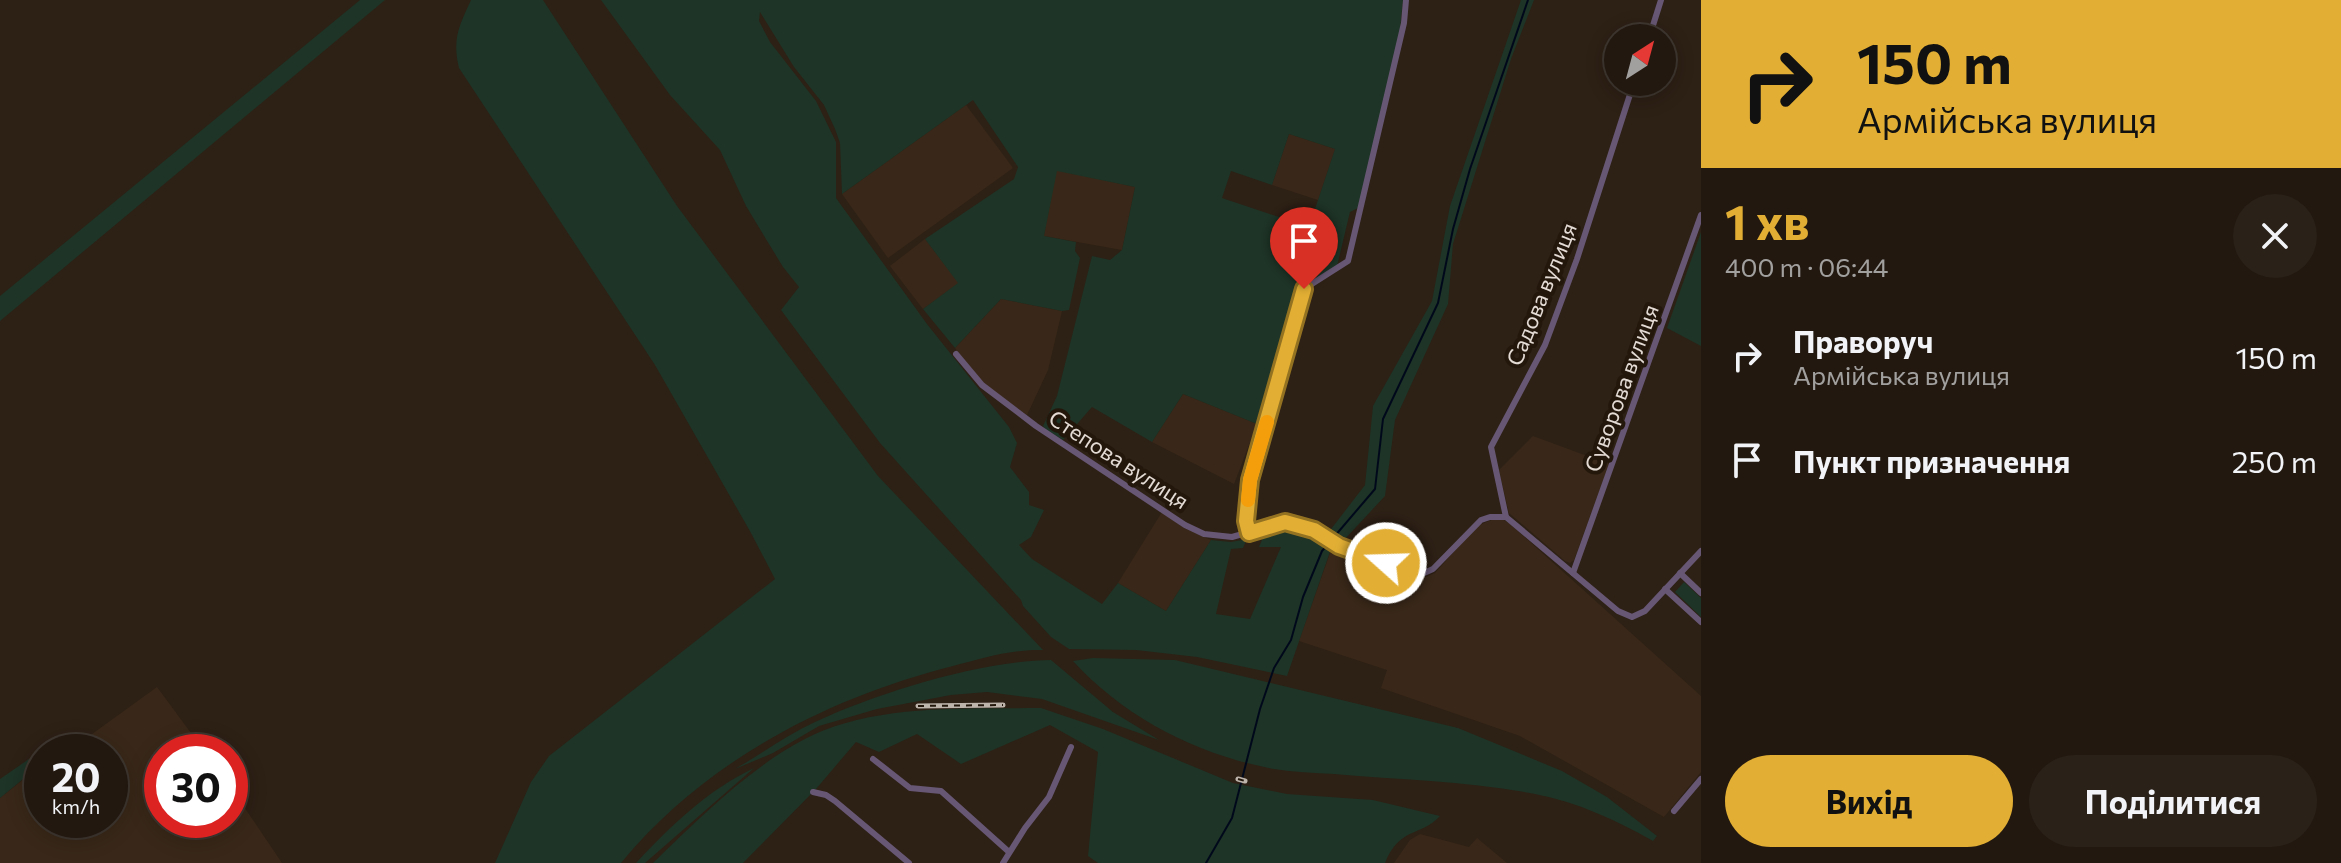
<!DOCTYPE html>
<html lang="uk">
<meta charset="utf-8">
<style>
:root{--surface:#221810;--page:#2a2119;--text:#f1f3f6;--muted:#a2a09f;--line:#3f3730;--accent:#e2af34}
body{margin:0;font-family:Commissioner,sans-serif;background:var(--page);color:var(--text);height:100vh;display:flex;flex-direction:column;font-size:30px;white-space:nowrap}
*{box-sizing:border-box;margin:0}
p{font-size:26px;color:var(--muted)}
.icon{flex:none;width:44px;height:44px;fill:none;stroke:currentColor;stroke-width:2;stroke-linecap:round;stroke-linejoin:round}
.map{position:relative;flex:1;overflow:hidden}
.side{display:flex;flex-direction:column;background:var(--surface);width:640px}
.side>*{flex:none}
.hud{background:#e2af34;color:#111;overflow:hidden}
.needle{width:52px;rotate:36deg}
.controls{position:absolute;left:1604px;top:24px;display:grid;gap:16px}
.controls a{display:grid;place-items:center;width:72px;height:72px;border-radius:50%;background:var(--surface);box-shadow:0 4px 20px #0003,0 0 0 2px var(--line);font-size:40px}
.speed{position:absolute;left:24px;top:734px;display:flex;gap:16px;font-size:40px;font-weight:700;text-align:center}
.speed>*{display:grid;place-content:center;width:104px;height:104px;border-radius:50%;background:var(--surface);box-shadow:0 4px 20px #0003,0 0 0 2px var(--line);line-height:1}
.speed small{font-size:20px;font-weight:400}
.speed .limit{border:12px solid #d22;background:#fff;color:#111}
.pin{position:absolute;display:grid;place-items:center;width:68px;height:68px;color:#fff;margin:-82px -34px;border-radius:50% 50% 50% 0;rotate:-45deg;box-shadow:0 0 8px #0007}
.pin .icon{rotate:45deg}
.me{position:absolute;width:88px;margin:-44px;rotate:290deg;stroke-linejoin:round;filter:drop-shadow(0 0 6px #0008)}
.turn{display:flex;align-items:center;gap:28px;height:168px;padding:0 24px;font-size:36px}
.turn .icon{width:104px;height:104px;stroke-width:2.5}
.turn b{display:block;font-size:56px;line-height:68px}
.round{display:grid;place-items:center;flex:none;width:84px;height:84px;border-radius:42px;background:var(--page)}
.headline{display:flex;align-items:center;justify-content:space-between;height:136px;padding:0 24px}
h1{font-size:48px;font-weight:700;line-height:60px;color:var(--accent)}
.primary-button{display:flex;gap:16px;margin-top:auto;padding:16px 24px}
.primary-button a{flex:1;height:92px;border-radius:48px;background:var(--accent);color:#111;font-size:32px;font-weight:700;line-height:92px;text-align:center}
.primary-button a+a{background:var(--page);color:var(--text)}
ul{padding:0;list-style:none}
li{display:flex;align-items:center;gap:24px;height:104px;padding:0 24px}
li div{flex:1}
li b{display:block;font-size:30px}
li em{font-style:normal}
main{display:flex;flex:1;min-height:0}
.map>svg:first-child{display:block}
.built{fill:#392819;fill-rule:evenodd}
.green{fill:#1e3426;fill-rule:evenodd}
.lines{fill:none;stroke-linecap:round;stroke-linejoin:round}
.stream{stroke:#00091b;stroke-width:2}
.street{stroke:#675774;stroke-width:6}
.rail-casing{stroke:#bdb4ac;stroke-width:5}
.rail{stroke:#23170c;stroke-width:2;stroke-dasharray:6;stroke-linecap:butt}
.route-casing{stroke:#937222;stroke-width:20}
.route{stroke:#e2af34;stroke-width:14}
.slow{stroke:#f59e0b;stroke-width:14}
.labels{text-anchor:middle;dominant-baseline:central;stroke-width:8;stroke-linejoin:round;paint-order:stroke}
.street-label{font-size:22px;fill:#e3dbd4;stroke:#23170c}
</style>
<main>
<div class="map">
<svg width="1701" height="863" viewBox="0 0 1701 863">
<rect width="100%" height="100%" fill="#2d2015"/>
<g class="built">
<polygon points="966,105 1013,168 888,258 842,194"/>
<polygon points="1289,134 1335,149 1318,200 1272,185"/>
<polygon points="1056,170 1135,187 1122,250 1044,236"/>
<polygon points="925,239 959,283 923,309 890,266"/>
<polygon points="1001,299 1062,311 1048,370 1027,415 983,384 955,348"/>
<polygon points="1183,394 1257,424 1234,484 1152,442"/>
<polygon points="1533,436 1609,464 1574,560 1570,563 1565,561 1509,513 1499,470"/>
<polygon points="1162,512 1184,528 1211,540 1166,611 1118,583"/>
<polygon points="1499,517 1510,524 1701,696 1701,772 1664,817 1520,736 1381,688 1387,670 1299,641 1330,553 1420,583 1423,578 1435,573 1477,526"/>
<path d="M157,687l48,65h-43v68h68v-34l52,77h-282v-65l34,-27 -5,-12 32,-21 9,12zM42,752h68v68h-68z"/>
<polygon points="1420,834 1469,847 1477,838 1507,863 1394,863 1410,840"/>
</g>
<g class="green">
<polygon points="360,0 385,0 0,321 0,296"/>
<path d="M471,0h72l134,206 201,270 165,174c-31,-1 -60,8 -90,16 -126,32 -248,95 -332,197h-126l36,-81 18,-26 226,-177 -24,-46 -96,-168 -196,-297c-7,-29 0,-42 12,-68z"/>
<path d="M601,0h802l-4,39 -39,168 -10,5 -13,54 -25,14 -8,1 -40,143h-7l-74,-30 -31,48 -60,-35 -29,33 -17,-10 -3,-4 14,-30 35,-140 18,4 12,-10 13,-63 -78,-16 -13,65 32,6 -1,9 5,7 -11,52 -7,1 -61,-12 -46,49 -32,-39 35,-26 -33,-44 89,-60 4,-12 -45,-67 -131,94 -2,-51 -5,-14 -11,-24 -30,-38 -34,-55 -1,9 11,21 46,59 20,41v56l91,126 82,103 8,16 -7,24 19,25v13l15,5 -13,27 -12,8 13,14 70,45 16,-21 48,28 45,-71 20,2 16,-3 -4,9 -12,1 -15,65 34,5 31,-72h-22l5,-12c25,-12 46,-4 68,11l-45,130 -90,-19 -61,-7 -67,-1 -18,-12 -28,-31 -2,-6 -141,-157 -99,-133 18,-23 -16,-20 -37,-61 -26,-56 -50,-55zM1289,134l46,15 -26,78 -87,-29 9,-27 41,14z"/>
<polygon points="1521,0 1534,0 1511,59 1453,244 1448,304 1395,420 1385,496 1343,541 1328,533 1365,485 1373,406 1432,301 1450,206"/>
<polygon points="1701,232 1701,346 1667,328"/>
<polygon points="1684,582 1701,598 1701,617 1675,592"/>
<path d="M1093,658l82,2 283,68 104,43 45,26 50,39 -4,5c-37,-21 -76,-39 -118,-47 -66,-13 -134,-14 -201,-20 -20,-1 -41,-2 -60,-5 -76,-14 -149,-51 -201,-108z"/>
<path d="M1051,660l62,52 46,28 -117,-41 -55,-7 -36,3 -74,14 -58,17 -46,27 -38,16c26,-15 52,-34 80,-47 65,-30 165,-61 236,-62z"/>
<path d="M1041,708l62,21 130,54 54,11 86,6 67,16c-19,21 -40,10 -55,47h-287l-10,-7 10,-104 -48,-27 -89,39 -44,-30 -38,18 -23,-10 -40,47 -73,74h-90c48,-47 107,-106 169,-132 67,-27 148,-22 219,-23z"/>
<polygon points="29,759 34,770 0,798 0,779"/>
<path d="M754,768l-109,95h-9c33,-36 73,-74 118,-95z"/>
</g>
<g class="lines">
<polyline class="stream" points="1206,863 1232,818 1260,709 1274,668 1291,640 1303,597 1322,551 1375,489 1383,419 1438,303 1453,229 1470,169 1528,0"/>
<g class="street">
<polyline points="1649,38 1661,0"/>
<polyline points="956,354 982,385 1036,426 1185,525 1204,534 1232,537 1285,522 1314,530 1339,546 1413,573 1424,573 1433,569 1481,520 1490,517 1506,517 1618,611 1632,617 1645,611 1701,551"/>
<polyline points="1506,517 1491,447 1545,345 1577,259 1634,82"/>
<polyline points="1249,533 1246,521 1250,480 1304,289 1348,261 1404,23 1406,0"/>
<polyline points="1573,573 1701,215"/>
<polyline points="1680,573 1701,593"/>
<polyline points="1665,589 1701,622"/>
<polyline points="873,759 910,788 941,791 1009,852"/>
<polyline points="813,792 826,795 835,801 909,863"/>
<polyline points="1674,811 1701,779"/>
<polyline points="1003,863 1025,828 1049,797 1071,747"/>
</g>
<g class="rail-casing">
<g id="rail">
<polyline points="918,706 1003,705"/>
<polyline points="1238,779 1245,781"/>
</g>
</g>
<use href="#rail" class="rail"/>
</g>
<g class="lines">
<g class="route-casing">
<polyline id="route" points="1304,289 1250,480 1246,521 1249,533 1285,522 1314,530 1339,546 1386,563"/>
</g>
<use href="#route" class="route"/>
<polyline class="slow" points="1248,500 1250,480 1267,422"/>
</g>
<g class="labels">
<g class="street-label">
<text transform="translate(1541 294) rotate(-68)">Садова вулиця</text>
<text transform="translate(1621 388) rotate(-70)">Суворова вулиця</text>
<text transform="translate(1119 459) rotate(33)">Степова вулиця</text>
</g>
</g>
</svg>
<div class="controls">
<a><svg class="needle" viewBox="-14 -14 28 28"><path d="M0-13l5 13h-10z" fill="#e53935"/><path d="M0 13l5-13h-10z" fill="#a2a09f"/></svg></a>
</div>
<div class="speed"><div>20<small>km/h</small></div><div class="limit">30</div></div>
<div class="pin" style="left:1304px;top:289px;background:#d93025"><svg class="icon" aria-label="arrive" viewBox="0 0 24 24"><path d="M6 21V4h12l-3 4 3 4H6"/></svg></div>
<svg class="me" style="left:1386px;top:563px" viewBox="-20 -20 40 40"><circle r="17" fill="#e2af34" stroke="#fff" stroke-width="3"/><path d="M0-11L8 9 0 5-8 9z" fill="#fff"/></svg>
</div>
<section class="side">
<div class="hud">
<div class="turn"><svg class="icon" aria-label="right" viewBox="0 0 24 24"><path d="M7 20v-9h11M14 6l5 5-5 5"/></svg><div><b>150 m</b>Армійська вулиця</div></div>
</div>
<div class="headline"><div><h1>1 хв</h1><p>400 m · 06:44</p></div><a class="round"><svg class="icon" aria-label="close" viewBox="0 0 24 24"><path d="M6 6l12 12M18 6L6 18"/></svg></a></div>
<ul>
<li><svg class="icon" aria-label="right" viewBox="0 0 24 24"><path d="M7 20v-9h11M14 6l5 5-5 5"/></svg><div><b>Праворуч</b><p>Армійська вулиця</p></div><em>150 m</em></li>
<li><svg class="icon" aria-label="arrive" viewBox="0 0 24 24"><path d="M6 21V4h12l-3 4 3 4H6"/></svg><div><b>Пункт призначення</b></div><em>250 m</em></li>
</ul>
<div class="primary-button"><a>Вихід</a><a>Поділитися</a></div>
</section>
</main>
